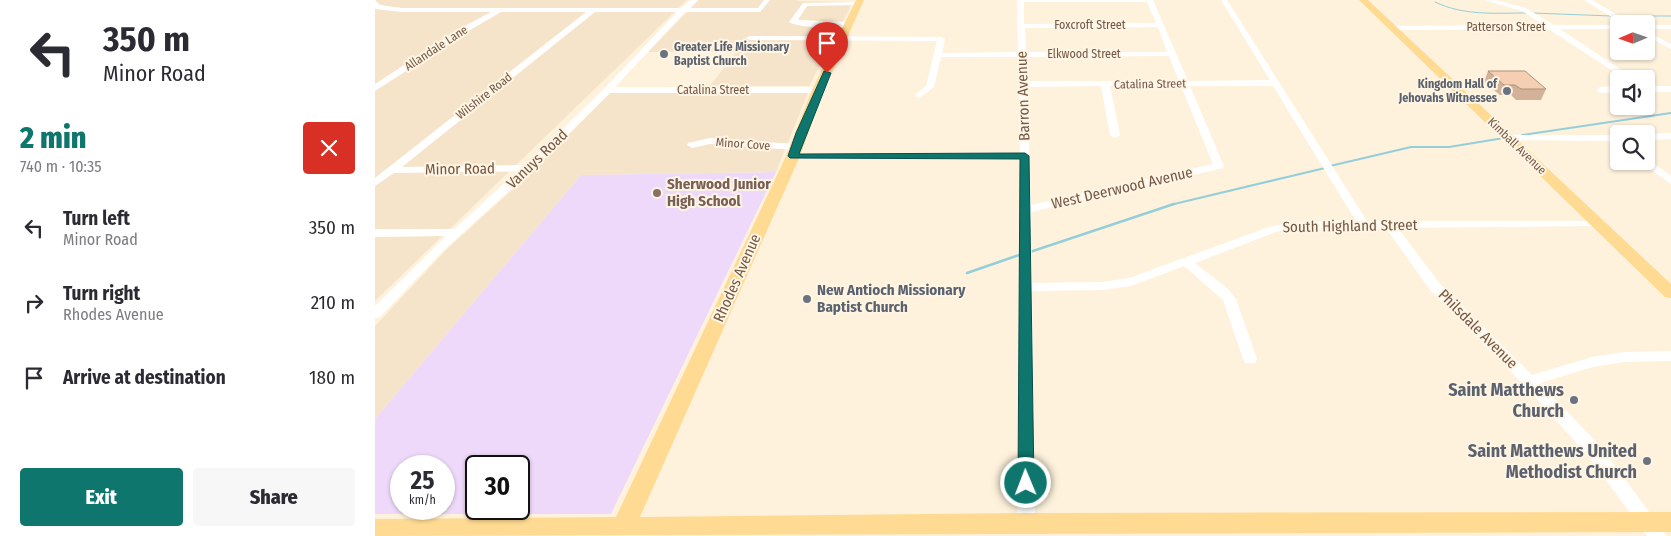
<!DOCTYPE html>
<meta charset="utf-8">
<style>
:root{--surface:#fff;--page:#f7f7f7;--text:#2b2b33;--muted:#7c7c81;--accent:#0f766e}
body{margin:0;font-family:"Fira Sans Condensed",sans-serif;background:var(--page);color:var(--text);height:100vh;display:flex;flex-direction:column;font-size:19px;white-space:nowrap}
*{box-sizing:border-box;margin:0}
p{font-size:16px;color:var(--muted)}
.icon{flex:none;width:28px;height:28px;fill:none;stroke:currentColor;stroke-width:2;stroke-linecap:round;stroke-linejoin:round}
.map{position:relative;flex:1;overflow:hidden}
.drawer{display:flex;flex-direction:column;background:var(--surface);width:375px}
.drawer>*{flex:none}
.top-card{background:#fff;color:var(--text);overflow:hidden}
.needle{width:32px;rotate:268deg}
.buttons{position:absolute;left:1235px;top:15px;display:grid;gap:10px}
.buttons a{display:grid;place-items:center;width:45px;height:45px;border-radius:5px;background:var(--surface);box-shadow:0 1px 4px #0004;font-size:25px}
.speed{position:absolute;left:15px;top:455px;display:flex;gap:10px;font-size:25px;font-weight:700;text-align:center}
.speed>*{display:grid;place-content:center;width:65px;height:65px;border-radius:50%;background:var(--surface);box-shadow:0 1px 4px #0004;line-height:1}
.speed small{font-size:12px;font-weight:400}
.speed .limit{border:2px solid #111;border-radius:8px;background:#fff;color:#111}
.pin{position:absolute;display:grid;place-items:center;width:42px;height:42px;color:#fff;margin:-51px -21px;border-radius:50% 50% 50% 0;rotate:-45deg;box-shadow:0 0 5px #0007}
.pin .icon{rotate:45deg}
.me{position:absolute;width:55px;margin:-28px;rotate:359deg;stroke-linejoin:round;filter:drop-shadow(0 0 4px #0008)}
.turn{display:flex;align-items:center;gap:18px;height:105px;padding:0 20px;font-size:22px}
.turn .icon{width:65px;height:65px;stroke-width:2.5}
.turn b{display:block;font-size:35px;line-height:42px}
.round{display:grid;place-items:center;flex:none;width:52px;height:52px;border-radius:5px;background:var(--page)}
.overview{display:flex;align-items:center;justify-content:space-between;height:85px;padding:0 20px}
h1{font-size:30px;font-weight:800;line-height:38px;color:var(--accent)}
.action{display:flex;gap:10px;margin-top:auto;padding:10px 20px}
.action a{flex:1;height:58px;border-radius:5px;background:var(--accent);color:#fff;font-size:20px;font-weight:800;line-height:58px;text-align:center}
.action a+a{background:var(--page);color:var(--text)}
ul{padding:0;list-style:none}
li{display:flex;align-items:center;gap:15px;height:75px;padding:0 20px}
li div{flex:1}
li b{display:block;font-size:19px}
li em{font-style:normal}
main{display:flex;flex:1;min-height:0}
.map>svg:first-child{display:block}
.residential{fill:#f6e4ca}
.education{fill:#efd9fa;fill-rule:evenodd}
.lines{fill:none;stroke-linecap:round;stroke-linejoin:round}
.stream-far2{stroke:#95cedb;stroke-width:1}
.stream-far1{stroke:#95cedb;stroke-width:2}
.stream{stroke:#95cedb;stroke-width:2.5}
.minor{fill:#fff;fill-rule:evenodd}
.major{fill:#ffda92;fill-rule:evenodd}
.wall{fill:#d4b299}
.building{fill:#f6cfb2;stroke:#ac917d}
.route{fill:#0f766e;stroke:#0a4d48}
.worship-dot{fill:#6b7280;stroke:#fff5e4;stroke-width:2}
.education-dot{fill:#8d6e63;stroke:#fff5e4;stroke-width:2}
.labels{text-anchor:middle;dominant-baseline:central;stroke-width:4;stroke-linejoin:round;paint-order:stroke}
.far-street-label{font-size:12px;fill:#745744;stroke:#fff5e4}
.far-worship-label{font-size:12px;font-weight:bold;fill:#5b616d;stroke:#fff5e4;text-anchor:start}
.street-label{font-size:15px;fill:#745744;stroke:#fff5e4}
.education-label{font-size:15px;font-weight:bold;fill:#785e54;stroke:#fff5e4;text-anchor:start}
.worship-label{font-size:15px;font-weight:bold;fill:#5b616d;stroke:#fff5e4;text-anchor:start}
.near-worship-label{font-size:18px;font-weight:bold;fill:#5b616d;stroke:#fff5e4;text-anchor:end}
</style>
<main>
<section class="drawer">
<div class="top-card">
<div class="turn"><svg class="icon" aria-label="left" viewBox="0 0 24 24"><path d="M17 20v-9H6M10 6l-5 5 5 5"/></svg><div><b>350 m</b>Minor Road</div></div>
</div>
<div class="overview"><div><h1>2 min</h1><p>740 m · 10:35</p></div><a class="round" style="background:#d93025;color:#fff"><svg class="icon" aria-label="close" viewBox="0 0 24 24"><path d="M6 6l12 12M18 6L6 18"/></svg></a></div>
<ul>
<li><svg class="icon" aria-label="left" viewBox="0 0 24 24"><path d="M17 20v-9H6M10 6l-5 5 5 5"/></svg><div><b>Turn left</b><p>Minor Road</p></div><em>350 m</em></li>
<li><svg class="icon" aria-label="right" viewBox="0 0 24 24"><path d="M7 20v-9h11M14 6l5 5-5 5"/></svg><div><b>Turn right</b><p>Rhodes Avenue</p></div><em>210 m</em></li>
<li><svg class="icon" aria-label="arrive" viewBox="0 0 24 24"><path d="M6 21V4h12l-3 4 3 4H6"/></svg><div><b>Arrive at destination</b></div><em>180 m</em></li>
</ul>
<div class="action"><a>Exit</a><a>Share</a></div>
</section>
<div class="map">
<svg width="1296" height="536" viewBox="0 0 1296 536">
<rect width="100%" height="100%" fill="#fef2dc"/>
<g class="residential">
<polygon points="0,0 312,0 0,301"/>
<polygon points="324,0 423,0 422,1 478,2 434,86 335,86 361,52 273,52"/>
<polygon points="235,93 433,93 401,172 206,175 0,419 0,326 73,248 157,172"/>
</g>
<path class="education" d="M401,172l-165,342h-236v-95l206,-244zM26,466h43v43h-43zM101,466h43v43h-43z"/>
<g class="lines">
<g class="stream-far2">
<path d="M1060,2c29,14 60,11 91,11"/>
<polyline points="1157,13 1236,16"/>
<polyline points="1242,16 1296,16"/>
</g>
<g class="stream-far1">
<polyline points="1147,135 1296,113"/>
<polyline points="955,166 1036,147 1074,147 1129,138"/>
<polyline points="795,205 950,168"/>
</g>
<g class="stream">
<polyline points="655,252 799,204"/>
<polyline points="592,273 647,254"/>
</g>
<g class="minor">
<path d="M0,0l5,5 22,3h279l10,-8h7l-8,8h68l6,-8h6l-10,12h-75l-70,75h203l4,3 -4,3h-208l-78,77 -89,81 -63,66 -5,1v-12l71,-70 -71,1v-8h79l64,-58 -124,2 -19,13v-8l211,-166h-85l-36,21 -90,58v-7l84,-55 32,-17h-89l-27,-3zM220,12h82l-72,76 -80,77 -123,2z"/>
<path d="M642,0h136l35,81 82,-1 -49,-80h6l140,221h233l2,2 -2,2 -4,1 -198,2 42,56 92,91 60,-18 32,-5 47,-1v10l-47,1 -31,5 -53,16 61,64 66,89h-20l-58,-79 -65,-72 -94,-95 -44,-62h-91l-19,4 -81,31 32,25 9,11 21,60 -2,4h-10l-2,-4 -20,-59 -39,-34 -53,20 -28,4 -71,1 3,232 -3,5 -6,3 -6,-3 -3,-5 3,-364h-227l-5,-3 5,-3h227l-2,-96h-77l-7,30 -15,11 -4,-3 11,-9 11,-45 -187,-1 -4,-2 4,-2 191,1 4,2 -3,14 76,-1zM649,2h123l9,21 -132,1zM783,27l9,25h-141l-1,-24zM794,56l10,25h-152l-1,-24zM726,86l9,49 5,3 5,-3 -10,-49h71l32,78 -182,41 -4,-118zM815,86h83l83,135 -61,1 -26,5 -140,51 -26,4 -71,1 -1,-71 192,-44 1,-2z"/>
<polygon points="1109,0 1121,0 1151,8 1179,25 1244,25 1244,29 1185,29 1260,79 1250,79 1175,30 1018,30 1014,28 1018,26 1169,25 1147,11"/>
<polygon points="1209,0 1217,0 1258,24 1248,24"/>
<path d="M486,2v2l-2,1 -52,1 -9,14 52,2h3v4c-13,2 -53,3 -64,-4l14,-19z"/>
<rect x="1271" y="25" width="25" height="4"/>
<polygon points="1271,31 1296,44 1296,49 1271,36"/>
<polygon points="1244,86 1244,92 1225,93 1221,90 1225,87"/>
<rect x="1271" y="86" width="25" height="6"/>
<polygon points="1296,133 1296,139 1271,140 1271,134"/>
<polygon points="1134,135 1244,135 1244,141 1131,140 1129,138"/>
<polygon points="335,138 420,144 425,147 420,150 335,144 317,148 312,145 313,143"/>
<polygon points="1271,158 1296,176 1296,184 1267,163 1266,161 1271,161"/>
</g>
<g class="major">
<polygon points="481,0 489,0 449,90 425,156 265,517 651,513 1296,512 1296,532 0,536 0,519 241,517 411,156 437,90"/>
<polygon points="984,0 993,0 1296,284 1296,298 1290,297"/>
</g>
</g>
<polygon class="wall" points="1113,71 1171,89 1166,100 1141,100 1136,95 1125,95 1109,82"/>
<polygon class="building" points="1113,71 1150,71 1171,89 1146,89 1140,85 1129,85"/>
<polygon class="route" points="449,71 456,73 424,154 650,153 654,156 659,483 656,488 651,490 645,488 643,483 645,159 415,158 413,156 421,133"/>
<g class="worship-dot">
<circle cx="289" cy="54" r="5"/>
<circle cx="1132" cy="91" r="5"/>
<circle cx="432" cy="299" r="5"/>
<circle cx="1199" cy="400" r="5"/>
<circle cx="1272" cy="461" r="5"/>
</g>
<circle class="education-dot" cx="282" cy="193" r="5"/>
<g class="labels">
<g class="far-street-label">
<text x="715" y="25">Foxcroft Street</text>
<text x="1131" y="27">Patterson Street</text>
<text transform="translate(61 48) rotate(-33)">Allandale Lane</text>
<text x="709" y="54">Elkwood Street</text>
<text transform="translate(775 84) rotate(-1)">Catalina Street</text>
<text x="338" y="90">Catalina Street</text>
<text transform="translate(109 96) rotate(-38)">Wilshire Road</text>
<text transform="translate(368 144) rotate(4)">Minor Cove</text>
<text transform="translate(1142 146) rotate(44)">Kimball Avenue</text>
</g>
<g class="far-worship-label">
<text x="299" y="47">Greater Life Missionary<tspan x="299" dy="14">Baptist Church</tspan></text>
<text x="1122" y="84" text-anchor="end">Kingdom Hall of<tspan x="1122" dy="14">Jehovahs Witnesses</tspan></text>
</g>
<g class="street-label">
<text transform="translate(648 96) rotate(-92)">Barron Avenue</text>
<text transform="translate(162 159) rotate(-44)">Vanuys Road</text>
<text transform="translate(85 169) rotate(-1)">Minor Road</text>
<text transform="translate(747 188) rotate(-13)">West Deerwood Avenue</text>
<text transform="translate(975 226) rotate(-1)">South Highland Street</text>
<text transform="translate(362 278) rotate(-66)">Rhodes Avenue</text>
<text transform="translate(1103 329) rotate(45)">Philsdale Avenue</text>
</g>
<g class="education-label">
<text x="292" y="184">Sherwood Junior<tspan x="292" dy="17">High School</tspan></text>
</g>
<g class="worship-label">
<text x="442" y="290">New Antioch Missionary<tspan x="442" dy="17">Baptist Church</tspan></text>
</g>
<g class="near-worship-label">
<text x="1189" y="390">Saint Matthews<tspan x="1189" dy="21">Church</tspan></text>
<text x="1262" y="451">Saint Matthews United<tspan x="1262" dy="21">Methodist Church</tspan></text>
</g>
</g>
</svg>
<div class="buttons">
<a><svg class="needle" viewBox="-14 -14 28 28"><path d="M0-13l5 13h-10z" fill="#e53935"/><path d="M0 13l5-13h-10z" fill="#7c7c81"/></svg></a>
<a><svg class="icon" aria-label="sound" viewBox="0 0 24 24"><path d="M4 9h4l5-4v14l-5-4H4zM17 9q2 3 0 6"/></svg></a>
<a><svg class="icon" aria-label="search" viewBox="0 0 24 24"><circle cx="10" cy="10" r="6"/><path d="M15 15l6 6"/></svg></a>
</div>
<div class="speed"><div>25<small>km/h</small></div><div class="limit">30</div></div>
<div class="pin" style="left:452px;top:73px;background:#d93025"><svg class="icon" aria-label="arrive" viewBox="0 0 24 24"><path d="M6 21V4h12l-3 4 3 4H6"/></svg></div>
<svg class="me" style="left:651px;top:483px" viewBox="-20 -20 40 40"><circle r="17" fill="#0f766e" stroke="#fff" stroke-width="3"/><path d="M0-11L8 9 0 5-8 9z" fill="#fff"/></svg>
</div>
</main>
